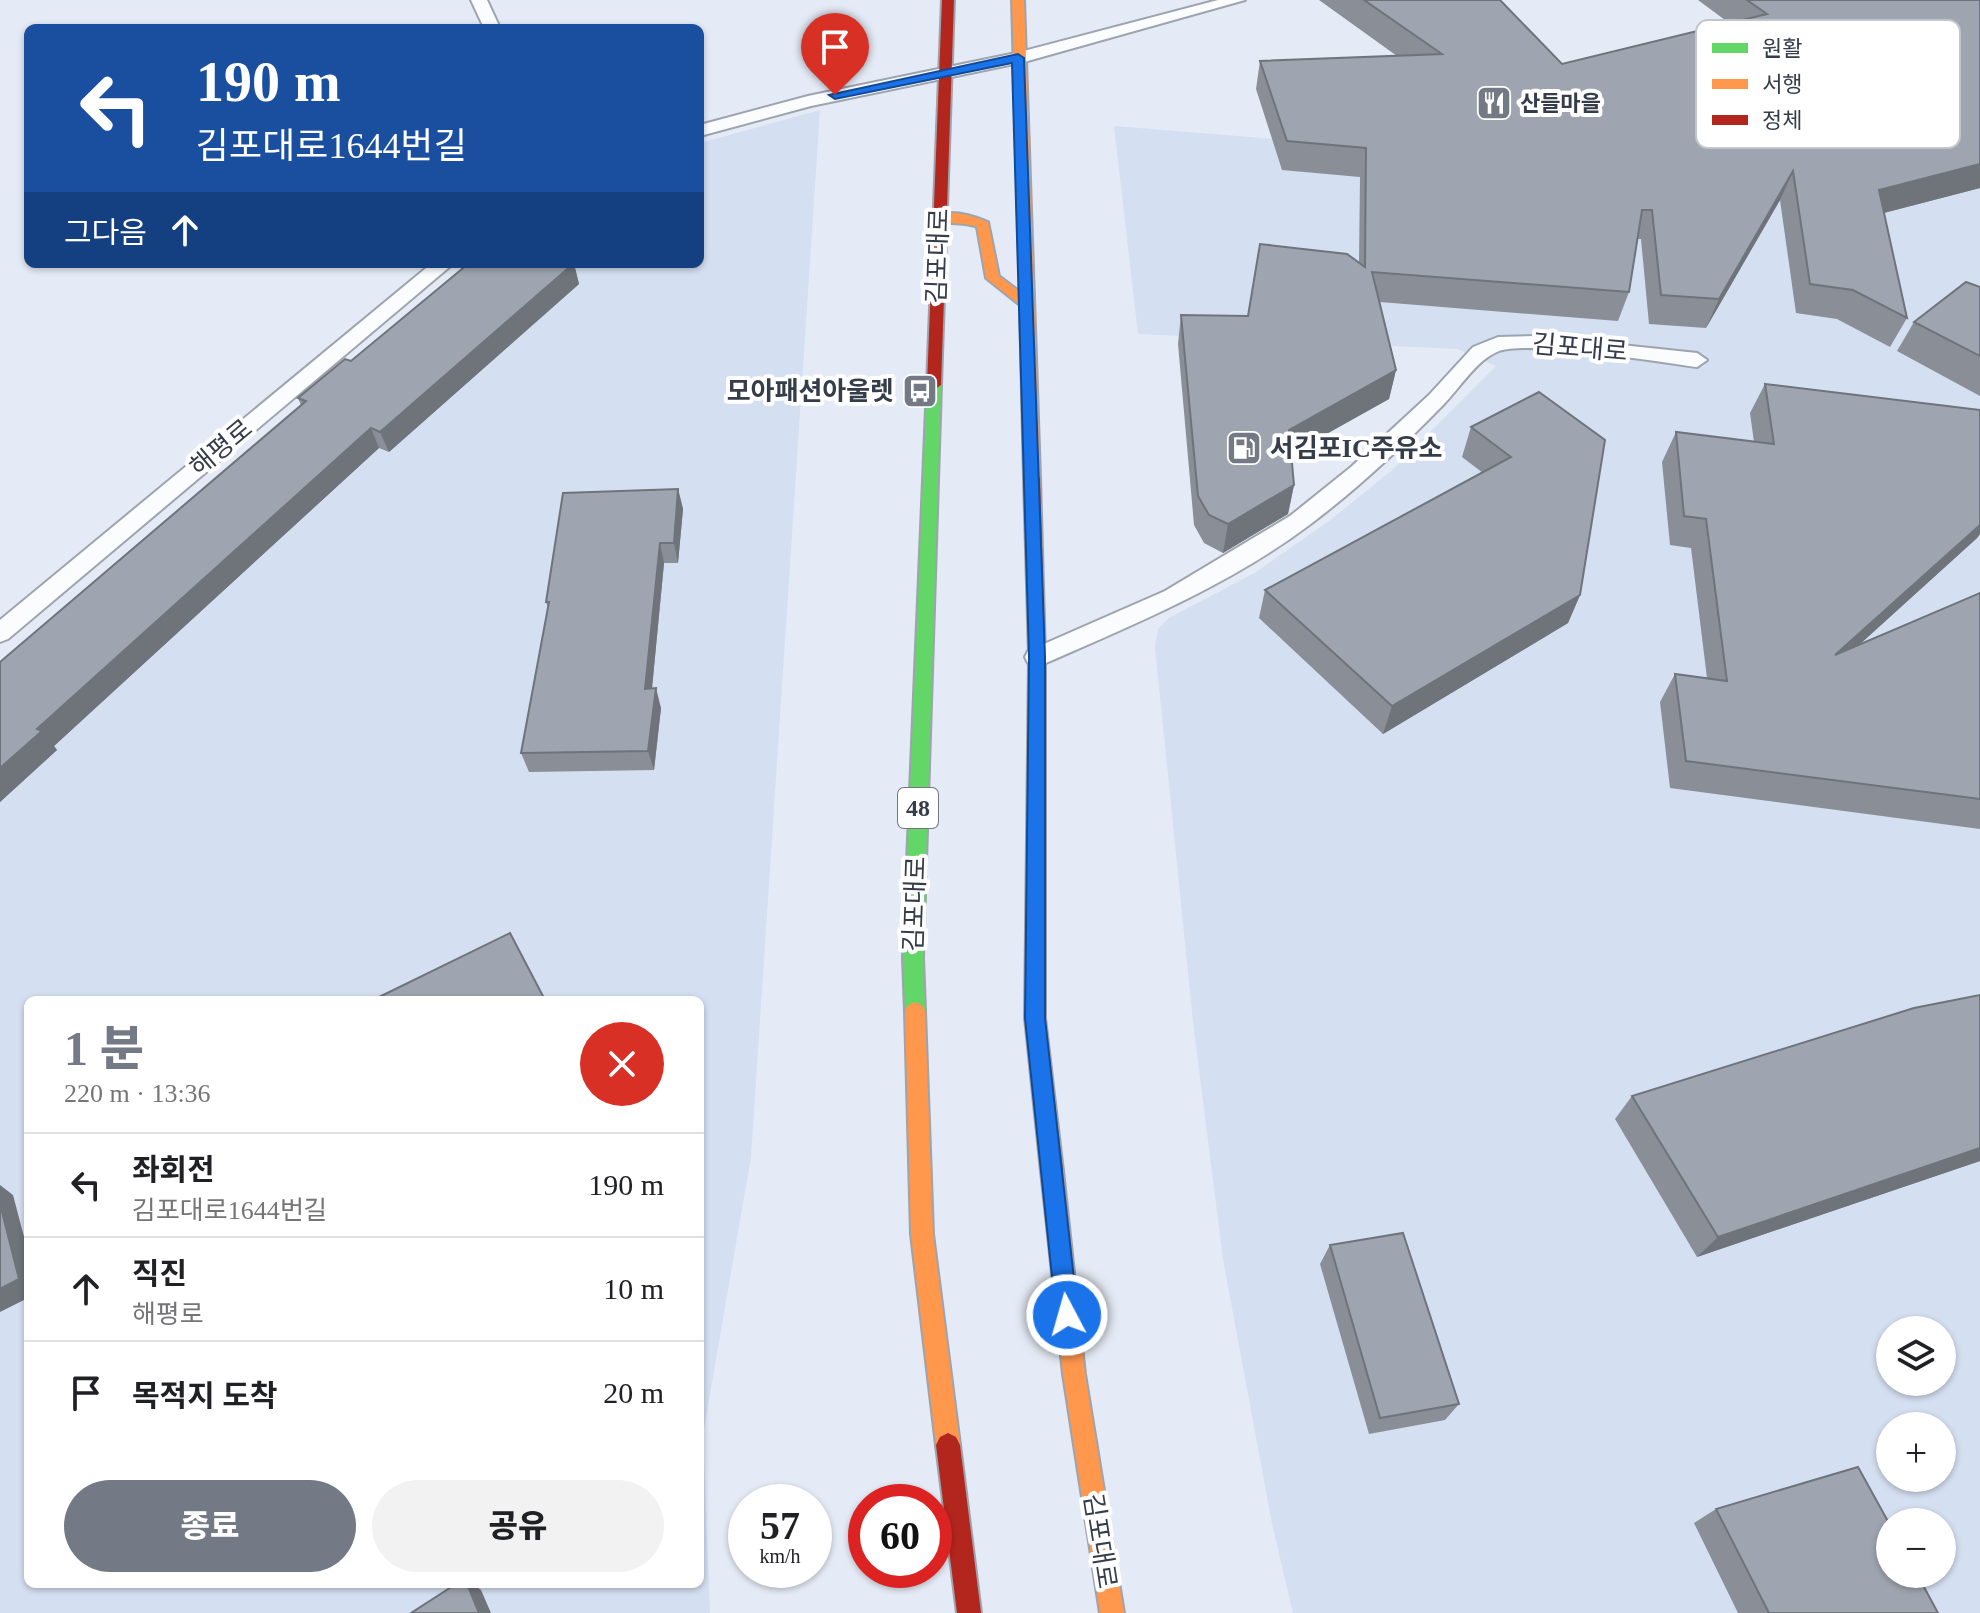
<!DOCTYPE html>
<html lang="ko">
<meta charset="utf-8">
<style>
:root{--surface:#fff;--page:#f2f2f2;--text:#202124;--muted:#757577;--line:#e0e0e0;--accent:#737a86}
body{margin:0;font-family:"Times New Roman","Noto Sans KR",serif;background:var(--page);color:var(--text);height:100vh;display:flex;flex-direction:column;font-size:30px;white-space:nowrap}
*{box-sizing:border-box;margin:0}
p{font-size:26px;color:var(--muted)}
.icon{flex:none;width:44px;height:44px;fill:none;stroke:currentColor;stroke-width:2;stroke-linecap:round;stroke-linejoin:round}
.map{position:relative;flex:1;overflow:hidden}
.panel{position:absolute;left:24px;top:996px;width:680px;height:592px;display:flex;flex-direction:column;background:var(--surface);border-radius:12px;box-shadow:0 2px 6px #0004}
.panel>*{flex:none}
.top-card{position:absolute;left:24px;top:24px;width:680px;height:244px;border-radius:12px;box-shadow:0 2px 6px #0004;background:#1a4fa0;color:#fff;overflow:hidden}
.fabs{position:absolute;left:1876px;top:1316px;display:grid;gap:16px}
.fabs a{display:grid;place-items:center;width:80px;height:80px;border-radius:50%;background:var(--surface);box-shadow:0 2px 6px #0004;font-size:40px}
.speed{position:absolute;left:728px;top:1484px;display:flex;gap:16px;font-size:40px;font-weight:700;text-align:center}
.speed>*{display:grid;place-content:center;width:104px;height:104px;border-radius:50%;background:var(--surface);box-shadow:0 2px 6px #0004;line-height:1}
.speed small{font-size:20px;font-weight:400}
.speed .limit{border:12px solid #d22;background:#fff;color:#111}
.pin{position:absolute;display:grid;place-items:center;width:68px;height:68px;color:#fff;margin:-82px -34px;border-radius:50% 50% 50% 0;rotate:-45deg;box-shadow:0 0 8px #0007}
.pin .icon{rotate:45deg}
.me{position:absolute;width:88px;margin:-44px;rotate:354deg;stroke-linejoin:round;filter:drop-shadow(0 0 6px #0008)}
.turn{display:flex;align-items:center;gap:28px;height:168px;padding:0 40px;font-size:36px}
.turn .icon{width:104px;height:104px;stroke-width:2.5}
.turn b{display:block;font-size:56px;line-height:68px}
.then{display:flex;align-items:center;height:76px;padding:0 40px;background:#0003;gap:16px;font-size:30px}
.round{display:grid;place-items:center;flex:none;width:84px;height:84px;border-radius:42px;background:var(--page)}
.summary{display:flex;align-items:center;justify-content:space-between;height:136px;padding:0 40px}
h1{font-size:48px;font-weight:800;line-height:60px;color:var(--accent)}
.action{display:flex;gap:16px;margin-top:auto;padding:16px 40px}
.action a{flex:1;height:92px;border-radius:48px;background:var(--accent);color:#fff;font-size:32px;font-weight:800;line-height:92px;text-align:center}
.action a+a{background:var(--page);color:var(--text)}
ul{padding:0;list-style:none}
li{display:flex;align-items:center;gap:24px;height:104px;padding:0 40px;border-top:2px solid var(--line)}
li div{flex:1}
li b{display:block;font-size:30px}
li em{font-style:normal}
.map>svg:first-child{display:block}
.built{fill:#d4dff1;fill-rule:evenodd}
.lines{fill:none;stroke-linecap:round;stroke-linejoin:round}
.lane-casing{stroke:#9ea4ae;stroke-width:4}
.fast-casing{stroke:#9ea4ae;stroke-width:4}
.slow-casing{stroke:#9ea4ae;stroke-width:4}
.jam-casing{stroke:#9ea4ae;stroke-width:4}
.lane{fill:#fbfcfe;fill-rule:evenodd}
.fast{fill:#63d668;fill-rule:evenodd}
.slow{fill:#ff974d;fill-rule:evenodd}
.jam{fill:#b3261e;fill-rule:evenodd}
.wall{fill:#898e97}
.shaded-wall{fill:#6f747b}
.building{fill:#9fa5b0;stroke:#6f747b;stroke-width:2}
.route{fill:#1a73e8;stroke:#114b97;stroke-width:2}
.labels{text-anchor:middle;dominant-baseline:central;stroke-width:8;stroke-linejoin:round;paint-order:stroke}
.far-poi-label{font-size:22px;font-weight:bold;fill:#353d4a;stroke:#fff;text-anchor:start}
.shield{fill:#fff;stroke:#727780;stroke-width:2}
.shield-label{font-size:24px;font-weight:bold;fill:#353d4a}
.street-label{font-size:26px;fill:#353d4a;stroke:#fff}
.poi-label{font-size:26px;font-weight:bold;fill:#353d4a;stroke:#fff;text-anchor:end}
.key{fill:#fff;stroke:#c2c5c9;stroke-width:2}
.key-label{font-size:22px;fill:#353d4a}
</style>
<div class="map">
<svg width="1980" height="1613" viewBox="0 0 1980 1613">
<rect width="100%" height="100%" fill="#e5ebf6"/>
<g class="built">
<path d="M1980,0v1613h-687l-21,-89 -49,-265 -30,-237 -38,-375 3,-18 11,-11 87,-46 77,-54 59,-48 104,-104 -39,-17 -319,-15 -24,-208 161,13zM1890,1330h52v52h-52zM1890,1426h52v52h-52zM1890,1522h52v52h-52z"/>
<path d="M820,110l-69,1047 -48,278 7,178h-710v-949l473,-400h227v-121zM28,1000h672v584h-672z"/>
</g>
<g class="lines">
<g class="lane-casing">
<g id="lane">
<polygon points="471,0 487,0 500,28 484,28"/>
<polygon points="1218,0 1245,0 1024,62 811,106 700,136 700,125 808,96 1016,53"/>
<polygon points="431,264 453,264 8,639 0,642 0,620"/>
<path d="M1537,336l160,17 10,7 -10,7c-38,-5 -170,-27 -198,-16 -23,9 -39,37 -56,54 -42,43 -87,85 -135,121 -79,59 -173,98 -262,137h-18l-3,-6 3,-6 137,-60 125,-75 61,-49 78,-72 44,-48 25,-10z"/>
</g>
</g>
<g class="fast-casing">
<polygon id="fast" points="934,380 941,385 923,958 925,1011 922,1017 915,1020 908,1017 905,1011 903,958 927,385"/>
</g>
<g class="slow-casing">
<g id="slow">
<path d="M1012,0h12l16,478 -8,5 -8,-5 -4,-173 -34,-27 -9,-51c-14,-6 -33,-1 -45,-9 16,-10 39,-3 56,4l11,54 21,16z"/>
<polygon points="915,1002 922,1005 925,1011 933,1234 960,1445 956,1453 948,1457 940,1453 936,1445 911,1234 905,1011 908,1005"/>
<polygon points="1052,1161 1059,1164 1063,1171 1085,1374 1124,1613 1100,1613 1063,1374 1041,1171 1045,1164"/>
</g>
</g>
<g class="jam-casing">
<g id="jam">
<polygon points="942,0 954,0 941,385 934,390 927,385"/>
<polygon points="1032,473 1040,478 1045,657 1045,1018 1063,1171 1059,1178 1052,1181 1045,1178 1041,1171 1025,1018 1029,657 1024,478"/>
<polygon points="948,1433 956,1437 960,1445 981,1613 957,1613 936,1445 940,1437"/>
</g>
</g>
<use href="#lane" class="lane"/>
<use href="#fast" class="fast"/>
<use href="#slow" class="slow"/>
<use href="#jam" class="jam"/>
</g>
<g class="wall">
<polygon points="1319,0 1500,0 1562,64 1729,23 1698,0 1980,0 1980,188 1884,213 1907,318 1890,347 1837,319 1796,313 1780,200 1706,328 1649,324 1641,239 1638,239 1629,292 1618,321 1380,302 1396,370 1389,399 1291,454 1294,485 1288,514 1223,553 1204,543 1194,525 1178,344 1181,315 1248,316 1359,263 1360,177 1282,170 1256,89 1260,61 1397,56"/>
<polygon points="574,264 579,284 389,452 379,448 54,746 57,750 0,802 0,662 301,405 298,398"/>
<polygon points="1980,287 1980,396 1897,351 1914,322"/>
<polygon points="1765,384 1980,410 1980,534 1977,538 1859,645 1980,593 1980,829 1670,788 1660,702 1675,674 1707,678 1691,548 1670,545 1662,462 1676,432 1754,442 1750,413"/>
<polygon points="1539,392 1580,595 1568,623 1383,734 1259,618 1265,590 1483,473 1462,457 1471,427"/>
<polygon points="678,489 683,509 678,563 664,563 652,689 661,708 654,770 529,772 521,753 548,608 546,602"/>
<polygon points="1980,995 1980,1161 1697,1257 1615,1119 1632,1096"/>
<polygon points="1330,1245 1459,1404 1445,1420 1369,1434 1320,1264"/>
<polygon points="1716,1509 1938,1613 1738,1613 1694,1523"/>
</g>
<g class="shaded-wall">
<polygon points="1980,164 1980,188 1864,218 1879,190"/>
<polygon points="1793,171 1780,200 1706,328 1719,299"/>
<polygon points="574,264 579,284 389,452 380,432"/>
<polygon points="1396,370 1389,399 1283,458 1289,430"/>
<polygon points="371,428 379,448 54,746 57,750 0,802 0,768 37,729"/>
<polygon points="1294,485 1288,514 1223,553 1228,524"/>
<polygon points="678,489 683,509 678,563 674,543"/>
<polygon points="1980,525 1980,534 1977,538 1817,683 1835,655"/>
<polygon points="660,543 664,563 650,708 645,689"/>
<polygon points="1580,595 1568,623 1383,734 1392,706"/>
<polygon points="656,688 661,708 654,770 648,751"/>
<polygon points="1980,1148 1980,1161 1697,1257 1718,1237"/>
<polygon points="0,1185 13,1195 28,1252 28,1298 0,1312"/>
<polygon points="467,1584 473,1584 481,1590 491,1613 479,1613"/>
</g>
<g class="building">
<polygon points="1364,0 1500,0 1562,64 1767,14 1747,0 1980,0 1980,164 1879,190 1907,318 1853,290 1810,284 1793,171 1719,299 1661,295 1652,210 1642,210 1629,292 1372,272 1396,370 1289,430 1294,485 1228,524 1209,515 1198,496 1181,315 1248,316 1260,244 1347,254 1365,267 1366,148 1287,141 1260,61 1442,54"/>
<polygon points="468,264 573,264 380,432 371,428 37,729 42,731 0,768 0,662 306,401 298,398 345,359 351,361"/>
<polygon points="1966,282 1980,287 1980,356 1914,322"/>
<polygon points="1765,384 1980,410 1980,525 1835,655 1980,593 1980,799 1686,761 1675,674 1727,681 1706,519 1684,516 1676,432 1774,444"/>
<polygon points="1539,392 1605,440 1580,595 1392,706 1265,590 1511,457 1471,427"/>
<polygon points="678,489 674,543 660,543 645,689 656,688 648,751 521,753 549,602 546,602 563,493"/>
<polygon points="510,933 545,1000 373,1000"/>
<polygon points="1980,995 1980,1148 1718,1237 1632,1096 1914,1008"/>
<polygon points="0,1204 19,1279 0,1289"/>
<polygon points="1403,1233 1459,1404 1380,1418 1330,1245"/>
<polygon points="1858,1467 1890,1525 1890,1574 1917,1574 1938,1613 1769,1613 1716,1509"/>
<polygon points="456,1584 467,1584 479,1613 411,1613"/>
</g>
<polygon class="route" points="1018,54 1024,58 1045,657 1045,1018 1078,1315 1075,1323 1067,1326 1059,1323 1056,1315 1025,1018 1029,657 1012,63 835,99 829,95"/>
<defs>
<g id="restaurant-square" transform="scale(1.8)"><rect x="-9" y="-9" width="18" height="18" rx="4" fill="#737a86" stroke="#fff"/><path d="M-5-6h1v4h1v-4h1v4h1v-4h1v5L-1.5 .5V6h-2V.5L-5-1ZM5-6V6H3V1.5H1.5Q1.5-4 5-6Z" fill="#fff"/></g>
<g id="bus-square" transform="scale(1.8)"><rect x="-9" y="-9" width="18" height="18" rx="4" fill="#737a86" stroke="#fff"/><path d="M-5-6H5V4H4V6H2V4H-2V6H-4V4H-5ZM-3.5-4V0h7V-4ZM-3.5 1.2v1.5H-2V1.2ZM2 1.2v1.5H3.5V1.2Z" fill="#fff"/></g>
<g id="fuel-square" transform="scale(1.8)"><rect x="-9" y="-9" width="18" height="18" rx="4" fill="#737a86" stroke="#fff"/><path d="M-5.5-6h7V0h2V4h1.3V-2.5L3-4.5l.8-.8L6-3V5H2.5V1h-1V6h-7ZM-4.2-4.7v3.2H.2V-4.7Z" fill="#fff"/></g>
</defs>
<g fill-rule="evenodd">
<use href="#restaurant-square" x="1494" y="103"/>
<use href="#bus-square" x="920" y="391"/>
<use href="#fuel-square" x="1244" y="448"/>
</g>
<g class="labels">
<g class="far-poi-label">
<text x="1520" y="103">산들마을</text>
</g>
<rect class="shield" x="898" y="788" width="40" height="40" rx="6"/>
<g class="shield-label">
<text x="918" y="808">48</text>
</g>
<g class="street-label">
<text transform="translate(938 256) rotate(-88)">김포대로</text>
<text transform="translate(1580 348) rotate(5)">김포대로</text>
<text transform="translate(221 448) rotate(-40)">해평로</text>
<text transform="translate(915 904) rotate(-88)">김포대로</text>
<text transform="translate(1100 1541) rotate(81)">김포대로</text>
</g>
<g class="poi-label">
<text x="894" y="391">모아패션아울렛</text>
<text x="1270" y="448" text-anchor="start">서김포IC주유소</text>
</g>
</g>
<rect x="1696" y="20" width="264" height="128" rx="12" class="key"/>
<rect x="1712" y="43" width="36" height="10" fill="#63d668"/>
<rect x="1712" y="79" width="36" height="10" fill="#ff974d"/>
<rect x="1712" y="115" width="36" height="10" fill="#b3261e"/>
<g class="key-label">
<text x="1762" y="56">원활</text>
<text x="1762" y="92">서행</text>
<text x="1762" y="128">정체</text>
</g>
</svg>
<div class="fabs">
<a><svg class="icon" aria-label="layers" viewBox="0 0 24 24"><path d="M12 4l9 5-9 5-9-5zM3 14l9 5 9-5"/></svg></a>
<a>+</a>
<a>−</a>
</div>
<div class="speed"><div>57<small>km/h</small></div><div class="limit">60</div></div>
<div class="pin" style="left:835px;top:95px;background:#d93025"><svg class="icon" aria-label="arrive" viewBox="0 0 24 24"><path d="M6 21V4h12l-3 4 3 4H6"/></svg></div>
<svg class="me" style="left:1067px;top:1315px" viewBox="-20 -20 40 40"><circle r="17" fill="#1a73e8" stroke="#fff" stroke-width="3"/><path d="M0-11L8 9 0 5-8 9z" fill="#fff"/></svg>
<div class="top-card">
<div class="turn"><svg class="icon" aria-label="left" viewBox="0 0 24 24"><path d="M17 20v-9H6M10 6l-5 5 5 5"/></svg><div><b>190 m</b>김포대로1644번길</div></div>
<div class="then">그다음<svg class="icon" aria-label="ahead" viewBox="0 0 24 24"><path d="M12 20V5M6 11l6-6 6 6"/></svg></div>
</div>
<section class="panel">
<div class="summary"><div><h1>1 분</h1><p>220 m · 13:36</p></div><a class="round" style="background:#d93025;color:#fff"><svg class="icon" aria-label="close" viewBox="0 0 24 24"><path d="M6 6l12 12M18 6L6 18"/></svg></a></div>
<ul>
<li><svg class="icon" aria-label="left" viewBox="0 0 24 24"><path d="M17 20v-9H6M10 6l-5 5 5 5"/></svg><div><b>좌회전</b><p>김포대로1644번길</p></div><em>190 m</em></li>
<li><svg class="icon" aria-label="ahead" viewBox="0 0 24 24"><path d="M12 20V5M6 11l6-6 6 6"/></svg><div><b>직진</b><p>해평로</p></div><em>10 m</em></li>
<li><svg class="icon" aria-label="arrive" viewBox="0 0 24 24"><path d="M6 21V4h12l-3 4 3 4H6"/></svg><div><b>목적지 도착</b></div><em>20 m</em></li>
</ul>
<div class="action"><a>종료</a><a>공유</a></div>
</section>
</div>
